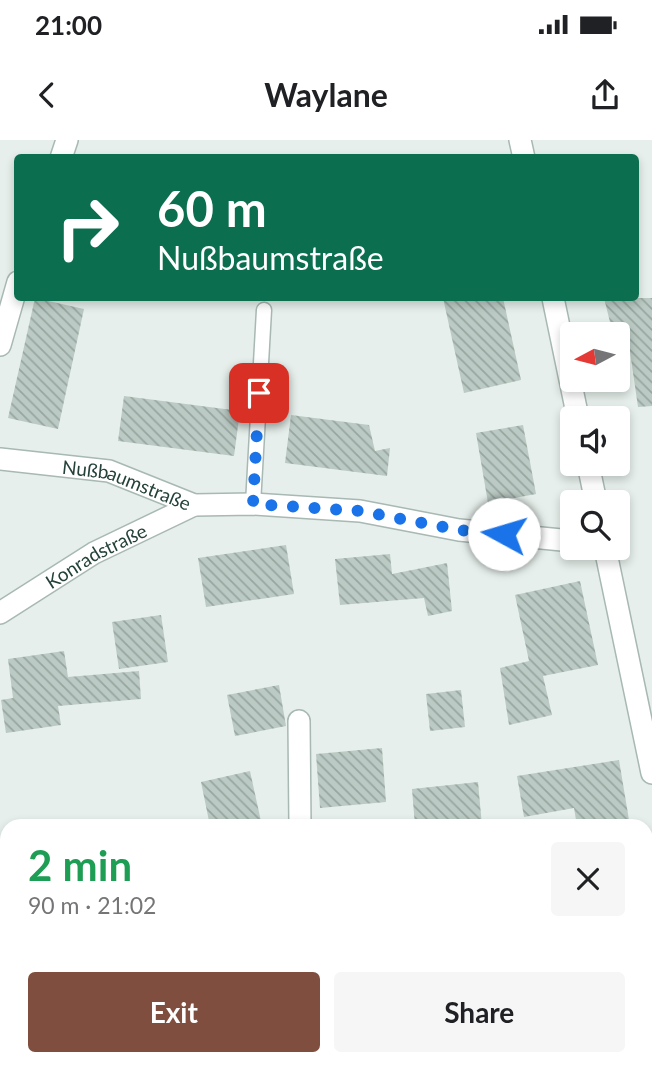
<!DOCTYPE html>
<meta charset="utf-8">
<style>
:root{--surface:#fff;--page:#f6f6f6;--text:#202124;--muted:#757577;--accent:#7f4e3f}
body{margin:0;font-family:Lato,sans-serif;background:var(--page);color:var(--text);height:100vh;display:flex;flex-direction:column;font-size:26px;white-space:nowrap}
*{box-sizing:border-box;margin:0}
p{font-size:23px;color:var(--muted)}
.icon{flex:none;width:38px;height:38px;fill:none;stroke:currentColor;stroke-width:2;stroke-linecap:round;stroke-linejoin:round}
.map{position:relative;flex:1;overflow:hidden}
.details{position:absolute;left:0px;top:679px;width:653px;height:247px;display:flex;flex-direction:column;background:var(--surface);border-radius:21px 21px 0 0;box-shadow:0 4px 10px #0003}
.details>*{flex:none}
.hud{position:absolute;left:14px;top:14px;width:625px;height:147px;border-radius:7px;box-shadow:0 4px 10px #0003;background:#0b6e4f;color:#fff;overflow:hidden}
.needle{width:46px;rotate:263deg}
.tools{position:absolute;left:560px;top:182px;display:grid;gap:14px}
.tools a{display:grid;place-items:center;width:70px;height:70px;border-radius:7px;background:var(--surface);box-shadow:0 4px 10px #0003;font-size:35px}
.pin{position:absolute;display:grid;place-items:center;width:60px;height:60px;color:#fff;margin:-30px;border-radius:14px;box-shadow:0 4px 10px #0006}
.me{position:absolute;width:77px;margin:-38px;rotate:276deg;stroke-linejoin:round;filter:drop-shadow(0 0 5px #0008)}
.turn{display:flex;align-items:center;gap:24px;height:147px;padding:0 28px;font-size:32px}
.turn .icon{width:91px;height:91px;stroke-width:2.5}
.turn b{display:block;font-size:49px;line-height:60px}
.round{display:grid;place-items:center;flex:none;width:74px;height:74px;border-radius:7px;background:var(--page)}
.headline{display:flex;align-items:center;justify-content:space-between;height:119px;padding:0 28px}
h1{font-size:42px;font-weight:700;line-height:52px;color:#1e9e55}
.button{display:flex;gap:14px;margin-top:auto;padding:14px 28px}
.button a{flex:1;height:80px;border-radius:7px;background:var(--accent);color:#fff;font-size:28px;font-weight:700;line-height:80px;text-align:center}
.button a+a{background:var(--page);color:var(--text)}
.status{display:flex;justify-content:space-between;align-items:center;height:49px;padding:0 35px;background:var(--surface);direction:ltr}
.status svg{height:19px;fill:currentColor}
header{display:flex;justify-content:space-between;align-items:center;height:91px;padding:0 28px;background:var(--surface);font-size:32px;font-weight:700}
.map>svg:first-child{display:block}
.building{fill:url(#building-back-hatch)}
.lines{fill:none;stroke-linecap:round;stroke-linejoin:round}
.lane-casing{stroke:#a8b8b2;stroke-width:17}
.street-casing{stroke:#a8b8b2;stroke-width:24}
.lane{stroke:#fff;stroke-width:14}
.street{stroke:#fff;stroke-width:21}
.route{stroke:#1a73e8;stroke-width:12;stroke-dasharray:0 21.6}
.labels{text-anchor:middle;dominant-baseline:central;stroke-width:7;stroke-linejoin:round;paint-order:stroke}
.street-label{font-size:19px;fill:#24423a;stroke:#f7fbf9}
</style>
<div class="status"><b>21:00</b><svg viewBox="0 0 49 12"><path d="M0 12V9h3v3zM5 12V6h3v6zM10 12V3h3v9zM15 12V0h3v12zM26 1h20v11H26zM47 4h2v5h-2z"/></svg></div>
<header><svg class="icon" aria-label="back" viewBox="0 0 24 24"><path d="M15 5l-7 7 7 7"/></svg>Waylane<svg class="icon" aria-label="share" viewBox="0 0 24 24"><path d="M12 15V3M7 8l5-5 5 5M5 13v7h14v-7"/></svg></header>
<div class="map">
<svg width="652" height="925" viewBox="0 0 652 925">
<defs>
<pattern id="building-back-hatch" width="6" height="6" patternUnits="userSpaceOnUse" patternTransform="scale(1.75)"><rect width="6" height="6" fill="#bbcac4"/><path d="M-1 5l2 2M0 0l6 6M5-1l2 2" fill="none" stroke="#98a6a0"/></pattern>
</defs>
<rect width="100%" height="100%" fill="#e6efeb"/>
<g class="building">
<polygon points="35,158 84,169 58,289 8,278"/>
<polygon points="443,158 503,158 521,240 464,253"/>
<polygon points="604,158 652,158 652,266 638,267 629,205 618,208 618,194 613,194"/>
<polygon points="124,256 240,271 234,316 118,301"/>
<polygon points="291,275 369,285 375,311 390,308 387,336 285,323"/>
<polygon points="523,285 536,354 488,363 476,293"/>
<polygon points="286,405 294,454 206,467 198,418"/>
<polygon points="390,414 392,434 447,423 452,471 428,476 424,458 340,465 335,419"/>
<polygon points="580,441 598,525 543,536 552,575 509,585 500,528 529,521 515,455"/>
<polygon points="161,475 168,522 119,529 112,482"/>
<polygon points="64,511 68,537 139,531 141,559 58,566 61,585 6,593 1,560 13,558 8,519"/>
<polygon points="279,545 286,586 235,596 227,555"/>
<polygon points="461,550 465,587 430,591 426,554"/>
<polygon points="382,608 386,662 320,668 316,614"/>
<polygon points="619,620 630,686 577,686 574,668 524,677 517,636"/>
<polygon points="250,631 262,686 210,686 201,642"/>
<polygon points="478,642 482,686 415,686 412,649"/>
</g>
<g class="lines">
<g class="lane-casing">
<polyline id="lane" points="253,364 264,170"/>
</g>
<g class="street-casing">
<g id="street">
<polyline points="520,0 524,18"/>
<polyline points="61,18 67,0"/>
<polyline points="553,158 578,278"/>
<polyline points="0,205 18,142"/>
<path id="s1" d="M0,319l109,12 85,34 59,-1 107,7 99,19 113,11"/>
<polyline points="588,324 596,362"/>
<polyline points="605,408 652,633"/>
<path id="s2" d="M0,473l94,-60 100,-48"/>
<polyline points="299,581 300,686"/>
<polyline points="646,760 652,759"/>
<polyline points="194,919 196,925"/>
<polyline points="142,925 158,919"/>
</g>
</g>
<use href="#lane" class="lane"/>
<use href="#street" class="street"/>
</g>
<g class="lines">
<polyline class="route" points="259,253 253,364 360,371 459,390 504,394"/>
</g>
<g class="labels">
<g class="street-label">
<text stroke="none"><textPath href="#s1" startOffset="130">Nußbaumstraße</textPath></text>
<text stroke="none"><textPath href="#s2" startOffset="112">Konradstraße</textPath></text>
</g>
</g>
</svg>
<div class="tools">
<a><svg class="needle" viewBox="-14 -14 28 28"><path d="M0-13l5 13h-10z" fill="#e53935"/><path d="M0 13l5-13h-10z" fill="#757577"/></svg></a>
<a><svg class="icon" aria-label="sound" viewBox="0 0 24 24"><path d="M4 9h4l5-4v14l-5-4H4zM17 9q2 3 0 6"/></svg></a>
<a><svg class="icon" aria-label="search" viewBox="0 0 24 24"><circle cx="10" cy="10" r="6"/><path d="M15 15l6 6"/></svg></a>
</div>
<div class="pin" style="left:259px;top:253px;background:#d93025"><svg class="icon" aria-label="arrive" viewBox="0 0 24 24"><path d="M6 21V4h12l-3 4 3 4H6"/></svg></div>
<svg class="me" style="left:504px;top:394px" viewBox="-20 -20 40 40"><circle r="19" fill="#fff"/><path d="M0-13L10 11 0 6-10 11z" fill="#1a73e8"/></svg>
<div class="hud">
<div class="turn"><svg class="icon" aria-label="right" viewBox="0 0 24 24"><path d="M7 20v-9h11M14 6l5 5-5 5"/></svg><div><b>60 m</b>Nußbaumstraße</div></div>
</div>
<section class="details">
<div class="headline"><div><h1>2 min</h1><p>90 m · 21:02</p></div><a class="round"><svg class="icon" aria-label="close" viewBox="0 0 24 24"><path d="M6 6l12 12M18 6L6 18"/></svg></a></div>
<div class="button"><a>Exit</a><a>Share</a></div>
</section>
</div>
